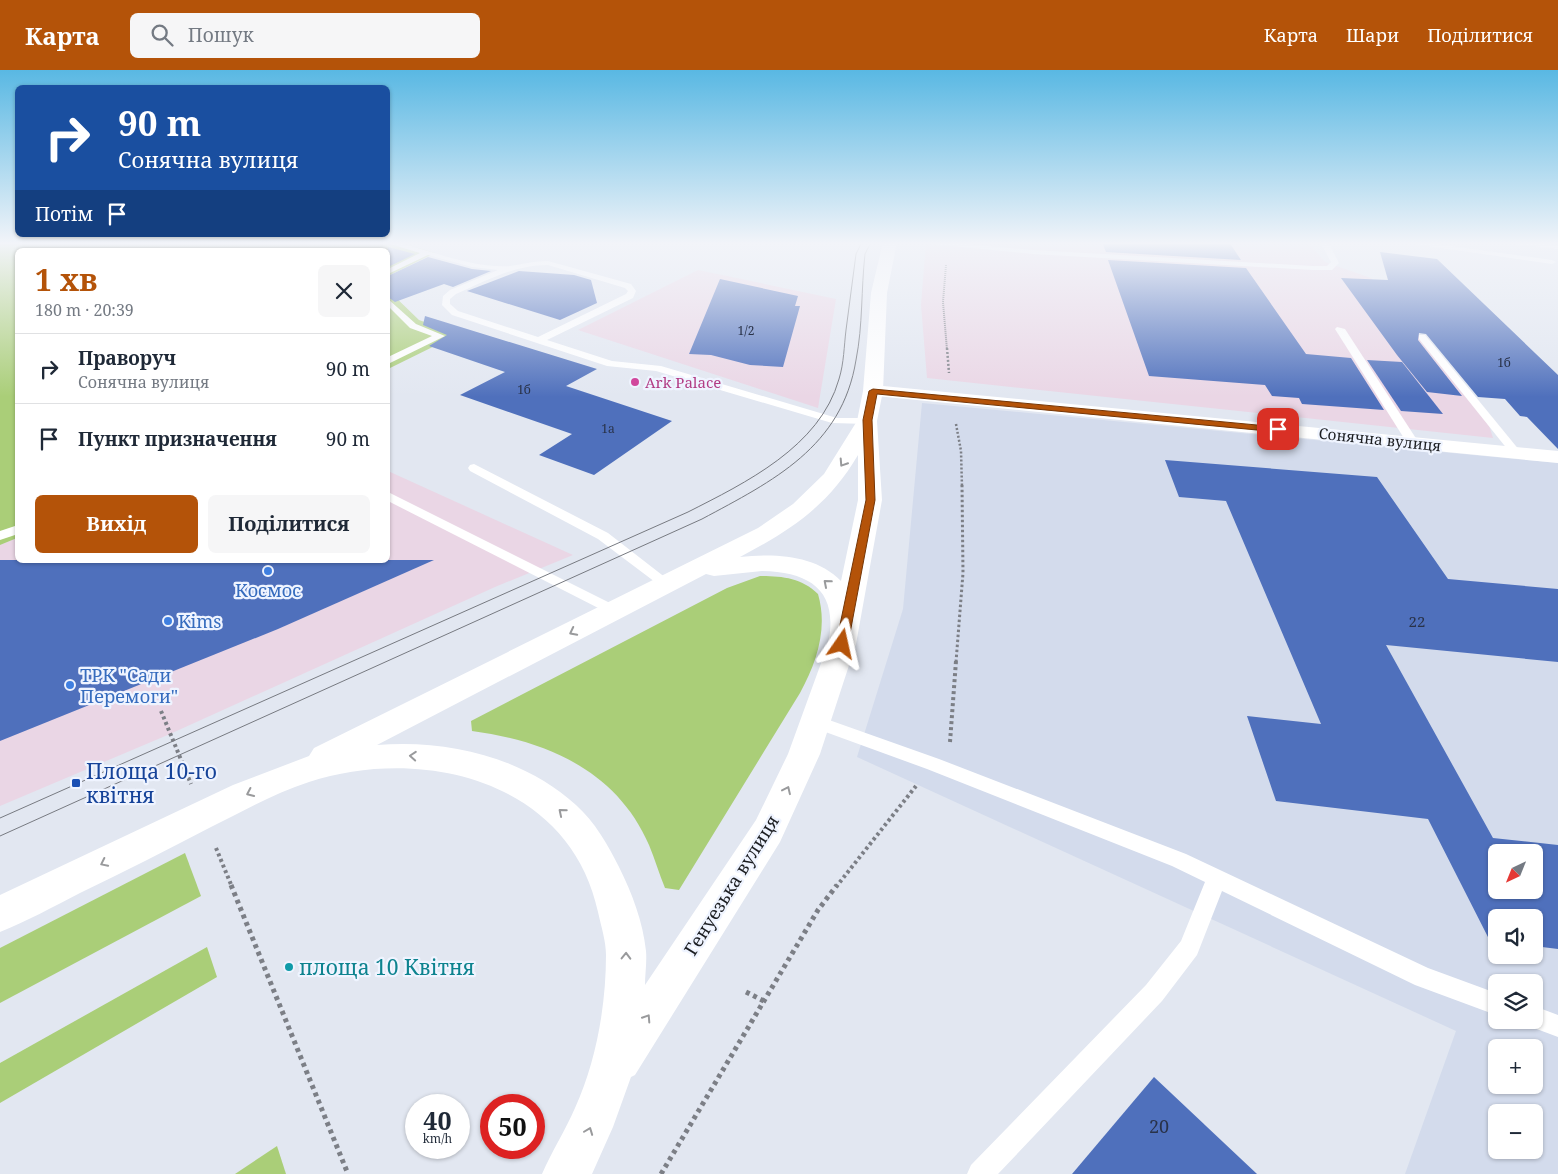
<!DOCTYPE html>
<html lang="uk">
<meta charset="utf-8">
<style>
:root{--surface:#fff;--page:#f6f6f7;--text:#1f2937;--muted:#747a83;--line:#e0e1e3;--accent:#b45309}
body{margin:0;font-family:"Noto Serif",serif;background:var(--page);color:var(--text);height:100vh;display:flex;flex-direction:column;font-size:19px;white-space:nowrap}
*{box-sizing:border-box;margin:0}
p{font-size:16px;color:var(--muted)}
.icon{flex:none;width:28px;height:28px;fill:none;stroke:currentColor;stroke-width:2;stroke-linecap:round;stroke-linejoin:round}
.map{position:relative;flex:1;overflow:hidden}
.details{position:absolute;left:15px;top:178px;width:375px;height:315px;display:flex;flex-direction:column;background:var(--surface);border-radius:8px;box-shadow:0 1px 4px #0004}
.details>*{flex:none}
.hud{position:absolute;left:15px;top:15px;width:375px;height:152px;border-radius:8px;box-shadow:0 1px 4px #0004;background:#1a4fa0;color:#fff;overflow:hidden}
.needle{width:32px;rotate:223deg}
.fabs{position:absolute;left:1488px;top:774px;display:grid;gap:10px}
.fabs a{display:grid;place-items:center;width:55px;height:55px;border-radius:8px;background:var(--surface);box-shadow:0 1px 4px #0004;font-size:25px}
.speed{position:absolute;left:405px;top:1024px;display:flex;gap:10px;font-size:25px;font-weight:700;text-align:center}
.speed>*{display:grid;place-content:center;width:65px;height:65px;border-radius:50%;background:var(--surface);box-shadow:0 1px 4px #0004;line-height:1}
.speed small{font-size:12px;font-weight:400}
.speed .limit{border:8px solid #d22;background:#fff;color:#111}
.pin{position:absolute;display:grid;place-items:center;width:42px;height:42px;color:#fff;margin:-21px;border-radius:10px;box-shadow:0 2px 8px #0006}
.me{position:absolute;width:55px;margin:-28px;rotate:11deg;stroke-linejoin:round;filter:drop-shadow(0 0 4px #0008)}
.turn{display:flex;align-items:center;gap:18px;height:105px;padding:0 20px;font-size:22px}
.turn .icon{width:65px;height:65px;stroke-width:2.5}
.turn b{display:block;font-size:35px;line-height:42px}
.then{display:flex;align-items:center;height:48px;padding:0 20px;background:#0003;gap:10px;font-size:19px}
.round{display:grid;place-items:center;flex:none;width:52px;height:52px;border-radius:8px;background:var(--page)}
.overview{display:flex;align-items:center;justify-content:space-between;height:85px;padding:0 20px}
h1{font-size:30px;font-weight:700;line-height:38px;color:var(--accent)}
.cta{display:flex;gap:10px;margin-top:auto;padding:10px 20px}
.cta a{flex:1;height:58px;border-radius:8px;background:var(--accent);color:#fff;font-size:20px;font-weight:700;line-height:58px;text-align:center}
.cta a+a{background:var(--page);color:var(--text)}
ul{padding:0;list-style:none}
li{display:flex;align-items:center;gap:15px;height:70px;padding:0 20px;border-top:1px solid var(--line)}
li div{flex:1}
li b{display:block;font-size:19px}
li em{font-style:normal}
header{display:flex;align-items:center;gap:30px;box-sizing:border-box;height:70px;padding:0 25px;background:var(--accent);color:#fff}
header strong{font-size:24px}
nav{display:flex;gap:28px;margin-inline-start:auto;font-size:18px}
.search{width:350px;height:45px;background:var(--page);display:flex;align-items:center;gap:12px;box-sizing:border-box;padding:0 18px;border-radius:8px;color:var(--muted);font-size:19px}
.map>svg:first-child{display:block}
.commercial{fill:#ead6e5}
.built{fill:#d3dbec;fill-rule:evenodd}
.green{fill:#aace78}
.building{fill:#4f70bc;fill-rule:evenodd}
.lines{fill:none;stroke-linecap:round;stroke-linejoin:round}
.path-far4{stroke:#7c7f86;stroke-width:2;stroke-dasharray:1 1;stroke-linecap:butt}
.path-far3{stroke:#7c7f86;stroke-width:2.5;stroke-dasharray:2 2;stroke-linecap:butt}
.path-far2{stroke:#7c7f86;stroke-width:3;stroke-dasharray:2.5 2.5;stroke-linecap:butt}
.path-far1{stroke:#7c7f86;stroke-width:4;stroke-dasharray:3 3;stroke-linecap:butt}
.path{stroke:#7c7f86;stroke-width:5;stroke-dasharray:4 4;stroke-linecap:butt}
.lane{fill:#fff;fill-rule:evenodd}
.street{fill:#fff;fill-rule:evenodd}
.secondary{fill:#fff;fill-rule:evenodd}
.tram{stroke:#777a81;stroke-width:1}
.oneway{stroke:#999a9c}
.route{fill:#b45309;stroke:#753606}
.hotel-dot{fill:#d1479c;stroke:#eff4ff;stroke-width:2}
.shop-dot{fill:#3f7fe0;stroke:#eff4ff;stroke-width:2}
.transit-dot{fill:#1a4fb4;stroke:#eff4ff;stroke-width:2}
.culture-dot{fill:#0f9aa8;stroke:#eff4ff;stroke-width:2}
.labels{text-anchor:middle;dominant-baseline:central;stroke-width:4.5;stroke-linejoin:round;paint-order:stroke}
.far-number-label{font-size:12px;fill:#293248}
.far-hotel-label{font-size:15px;fill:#b23c85;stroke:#eff4ff;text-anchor:start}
.far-street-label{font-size:15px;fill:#1c1e22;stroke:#eff4ff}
.number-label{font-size:15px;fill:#293248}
.shop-label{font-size:18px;fill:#366cbe;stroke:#eff4ff;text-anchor:start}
.street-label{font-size:18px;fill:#1c1e22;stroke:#eff4ff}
.near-number-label{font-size:18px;fill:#293248}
.near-transit-label{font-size:21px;fill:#164399;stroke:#eff4ff;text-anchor:start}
.near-culture-label{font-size:21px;fill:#0d838f;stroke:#eff4ff;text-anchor:start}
</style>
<header>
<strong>Карта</strong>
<div class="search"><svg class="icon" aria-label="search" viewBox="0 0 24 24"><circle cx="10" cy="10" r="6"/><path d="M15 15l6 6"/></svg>Пошук</div>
<nav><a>Карта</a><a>Шари</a><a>Поділитися</a></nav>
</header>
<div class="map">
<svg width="1558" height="1104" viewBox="0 0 1558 1104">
<rect width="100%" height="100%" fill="#e2e7f1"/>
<g class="commercial">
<polygon points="926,172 1308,172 1325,192 1371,208 1485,343 1493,368 927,308 921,235"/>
<polygon points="698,200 836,229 818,338 578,260"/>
<polygon points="388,401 573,485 495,517 170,664 0,736 0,475 17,468 18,490 388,490"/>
</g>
<path class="built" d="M922,333l636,60v711h-153l51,-143 -599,-274 46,-148zM1496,782h38v38h-38zM1496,848h38v37h-38zM1496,912h38v38h-38zM1496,978h38v37h-38zM1496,1042h38v38h-38z"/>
<g class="green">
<polygon points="0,172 399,172 435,183 388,206 388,180 18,180 17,468 0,475"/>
<polygon points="388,220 419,250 459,264 388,299"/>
<path d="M760,506c22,0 42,2 58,18 10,34 -1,68 -18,99l-121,197 -14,-2c-6,-14 -10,-29 -16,-43 -32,-74 -102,-104 -177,-114l-1,-10 256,-133z"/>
<polygon points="185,783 201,826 0,933 0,878"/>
<polygon points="207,877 217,907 0,1033 0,993"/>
<polygon points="277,1076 286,1104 235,1104"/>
</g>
<g class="building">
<polygon points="1102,172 1229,172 1241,190 1106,182"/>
<polygon points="388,177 415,184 388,197"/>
<polygon points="1380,182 1437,189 1558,305 1558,379 1527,347 1520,346 1505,329 1478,327 1426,264 1419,263 1418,270 1462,326 1427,322 1397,285 1341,208 1388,210"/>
<polygon points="428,187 472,199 491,201 453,217 444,214 395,232 388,227 388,206"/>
<polygon points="1108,190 1246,198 1306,284 1351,288 1384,340 1302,334 1299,328 1272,326 1265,315 1149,306"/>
<polygon points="519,201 574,205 591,210 597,233 560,250 467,221"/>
<polygon points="720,209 798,226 795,236 800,236 783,297 750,295 711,285 689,284"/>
<polygon points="425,246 597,299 566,316 672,351 594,405 539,385 572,364 460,325 505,302 429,276 447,265 423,255"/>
<polygon points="1367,290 1402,292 1443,344 1401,341"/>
<path d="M1165,390l212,17 71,102 110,10v73l-172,-17 107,193 65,7v104l-24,-3v-28h-38v24l-6,-1 -62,-122 -152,-18 -29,-85 74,8 -95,-223 -47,-4zM1496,782h38v38h-38z"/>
<polygon points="0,490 434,490 278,559 0,671"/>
<polygon points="1154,1007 1257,1104 1072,1104"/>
</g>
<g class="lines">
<polyline class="path-far4" points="946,195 943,232 947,280"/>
<g class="path-far3">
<polyline points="947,278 949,303"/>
<polyline points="956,354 961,381 962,417"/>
</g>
<polyline class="path-far2" points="956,592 963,503 962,415"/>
<g class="path-far1">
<polyline points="161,641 191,714"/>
<polyline points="950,672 956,591"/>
<polyline points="216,778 232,817"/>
<polyline points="836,817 916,716"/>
</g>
<g class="path">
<polyline points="231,815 348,1104"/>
<polyline points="746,922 764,931"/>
<polyline points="661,1104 818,840 837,815"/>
</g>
<g class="lane">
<path d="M384,172h13c34,9 79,27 113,24 13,-2 25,-5 38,-5l83,23 5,7 -3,7 -86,42 65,21 49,5 176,52h30l6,3 -6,3 -35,-1 -176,-52 -49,-5 -155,-51 -10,-10 1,-9 7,-6 48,-20 -26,-3 -44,-12 -40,19v-5l32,-16zM548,195l77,23 3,3 -2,3 -88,43 -80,-26 -8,-7v-5l6,-5c30,-13 58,-29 92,-29z"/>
<polygon points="911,172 944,172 1033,180 1313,196 1327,196 1331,192 1320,172 1328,172 1339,193 1332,200 1313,200 1033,184"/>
<polygon points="1400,172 1422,172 1552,190 1556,192 1552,194"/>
<polygon points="1511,172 1558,175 1558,179 1515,174"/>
<polygon points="388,229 416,254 445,266 388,294 388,287 432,266 410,258 388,236"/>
<polygon points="1337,257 1345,259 1419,373 1417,375 1409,375 1407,373 1335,259"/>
<polygon points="1419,265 1425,265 1520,381 1520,385 1512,385 1419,269"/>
<polygon points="474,394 608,463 675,515 668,520 663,518 598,469 470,401 468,398 470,395"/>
<polygon points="388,422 620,538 622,541 615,546 610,544 388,431"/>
<polygon points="18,455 18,464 0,470 0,461"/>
<polygon points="815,645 939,689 1186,784 1428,898 1496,923 1496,945 1415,915 1222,821 1197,885 1162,931 998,1104 967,1104 971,1095 1146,915 1181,871 1205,812 1172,796 927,699 809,656 807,651 809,646"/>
<polygon points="1534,936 1558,945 1558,967 1526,955 1524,950 1534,950"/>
</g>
<polygon class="street" points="873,315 1558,381 1558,393 866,325 863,321 866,317"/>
<path class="secondary" d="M883,172h14l-10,51 -4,98 -6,30 5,79 -26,144 -36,110 -40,88 -145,233 -4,2 -18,50 -21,47h-50c10,-23 23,-43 33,-66 21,-46 31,-102 31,-153 0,-14 -5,-29 -8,-43 -28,-131 -175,-167 -289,-130 -34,11 -66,29 -98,45 -44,23 -87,45 -131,66 -27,14 -53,28 -80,39v-37l233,-110 76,-29 5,-8 444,-220 35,-24 31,-30 33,-53 6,-30 8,-98zM858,385v45l-17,81c-25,-26 -66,-28 -101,-24 51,-27 88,-51 118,-102zM762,501c50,1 77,21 66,73l-40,110 -32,66 -111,165c0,-11 2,-23 1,-34 -3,-29 -14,-58 -27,-84 -11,-22 -24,-45 -43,-62 -53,-48 -129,-66 -199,-60l329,-171 8,2z"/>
<g class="tram">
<path d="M0,748l688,-306c57,-29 132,-65 151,-133 5,-16 5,-33 7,-49 3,-25 7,-51 10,-76l6,-12"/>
<path d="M0,766l702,-317c71,-38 140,-72 154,-159 7,-35 5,-71 9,-106l6,-12"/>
</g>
</g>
<defs><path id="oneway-chevron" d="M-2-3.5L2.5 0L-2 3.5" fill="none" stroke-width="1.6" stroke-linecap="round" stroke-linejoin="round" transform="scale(1.25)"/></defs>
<g class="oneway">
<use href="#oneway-chevron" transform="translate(843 393) rotate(123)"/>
<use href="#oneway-chevron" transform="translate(827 513) rotate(-139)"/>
<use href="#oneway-chevron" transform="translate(573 562) rotate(153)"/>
<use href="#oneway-chevron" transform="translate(413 686) rotate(-176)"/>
<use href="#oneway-chevron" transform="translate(787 720) rotate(-65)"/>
<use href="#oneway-chevron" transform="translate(250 723) rotate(155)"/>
<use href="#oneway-chevron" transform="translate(562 742) rotate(-140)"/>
<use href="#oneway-chevron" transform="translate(104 793) rotate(154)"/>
<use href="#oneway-chevron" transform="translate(626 886) rotate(-89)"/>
<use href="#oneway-chevron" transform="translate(647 948) rotate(-57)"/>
<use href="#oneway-chevron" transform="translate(589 1061) rotate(-69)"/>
</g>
<linearGradient id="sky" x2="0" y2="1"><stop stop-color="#59b8e3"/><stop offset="0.53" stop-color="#f2f4f9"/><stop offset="1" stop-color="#f2f4f9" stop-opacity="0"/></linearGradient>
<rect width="1558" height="327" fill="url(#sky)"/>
<polygon class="route" points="873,319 1278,357 1282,359 1278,362 877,324 872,350 875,430 848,574 842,578 836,574 866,430 863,350 869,321"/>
<circle class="hotel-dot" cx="635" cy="312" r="5"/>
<g class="shop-dot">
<circle cx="268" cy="501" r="5"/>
<circle cx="168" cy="551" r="5"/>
<circle cx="70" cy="615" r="5"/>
</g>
<rect class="transit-dot" x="71" y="708" width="10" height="10" rx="2.5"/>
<circle class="culture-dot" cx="289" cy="897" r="5"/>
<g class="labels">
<g class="far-number-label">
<text x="746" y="260">1/2</text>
<text x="1504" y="292">1б</text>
<text x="524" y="319">1б</text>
<text x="608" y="358">1а</text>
</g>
<g class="far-hotel-label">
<text x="645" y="312">Ark Palace</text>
</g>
<g class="far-street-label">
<text transform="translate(1380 369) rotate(6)">Сонячна вулиця</text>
</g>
<g class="number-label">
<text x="1417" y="551">22</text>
</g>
<g class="shop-label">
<text x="268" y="520" text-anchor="middle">Космос</text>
<text x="178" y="551">Kims</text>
<text x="80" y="605">ТРК "Сади<tspan x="80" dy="21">Перемоги"</tspan></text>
</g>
<g class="street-label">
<text transform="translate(731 815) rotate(-58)">Генуезька вулиця</text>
</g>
<g class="near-number-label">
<text x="1159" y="1056">20</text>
</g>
<g class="near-transit-label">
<text x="86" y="701">Площа 10-го<tspan x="86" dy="24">квітня</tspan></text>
</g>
<g class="near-culture-label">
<text x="299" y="897">площа 10 Квітня</text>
</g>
</g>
</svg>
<div class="fabs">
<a><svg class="needle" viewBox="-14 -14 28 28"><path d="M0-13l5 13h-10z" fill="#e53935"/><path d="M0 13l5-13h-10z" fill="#747a83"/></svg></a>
<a><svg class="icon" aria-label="sound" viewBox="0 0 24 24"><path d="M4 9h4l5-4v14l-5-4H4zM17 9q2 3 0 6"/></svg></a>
<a><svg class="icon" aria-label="layers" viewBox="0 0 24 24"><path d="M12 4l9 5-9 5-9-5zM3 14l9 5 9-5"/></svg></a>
<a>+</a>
<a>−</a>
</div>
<div class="speed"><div>40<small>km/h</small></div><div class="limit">50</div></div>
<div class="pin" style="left:1278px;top:359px;background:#d93025"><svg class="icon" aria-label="arrive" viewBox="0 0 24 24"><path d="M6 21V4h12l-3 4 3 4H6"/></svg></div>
<svg class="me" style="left:842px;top:574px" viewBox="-20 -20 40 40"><path d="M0-17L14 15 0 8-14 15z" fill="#b45309" stroke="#fff" stroke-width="4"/></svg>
<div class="hud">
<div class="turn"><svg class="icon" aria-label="right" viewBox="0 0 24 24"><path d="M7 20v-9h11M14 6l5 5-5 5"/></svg><div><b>90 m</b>Сонячна вулиця</div></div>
<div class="then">Потім<svg class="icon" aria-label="arrive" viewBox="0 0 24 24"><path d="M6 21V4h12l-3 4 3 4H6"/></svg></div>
</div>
<section class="details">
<div class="overview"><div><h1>1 хв</h1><p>180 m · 20:39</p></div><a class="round"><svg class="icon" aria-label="close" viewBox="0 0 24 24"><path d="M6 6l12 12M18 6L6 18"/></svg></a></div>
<ul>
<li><svg class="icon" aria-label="right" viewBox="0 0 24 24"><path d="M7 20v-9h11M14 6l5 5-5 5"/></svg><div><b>Праворуч</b><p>Сонячна вулиця</p></div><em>90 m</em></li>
<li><svg class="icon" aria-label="arrive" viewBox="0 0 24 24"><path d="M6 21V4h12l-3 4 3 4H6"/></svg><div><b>Пункт призначення</b></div><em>90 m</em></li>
</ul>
<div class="cta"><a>Вихід</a><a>Поділитися</a></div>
</section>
</div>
